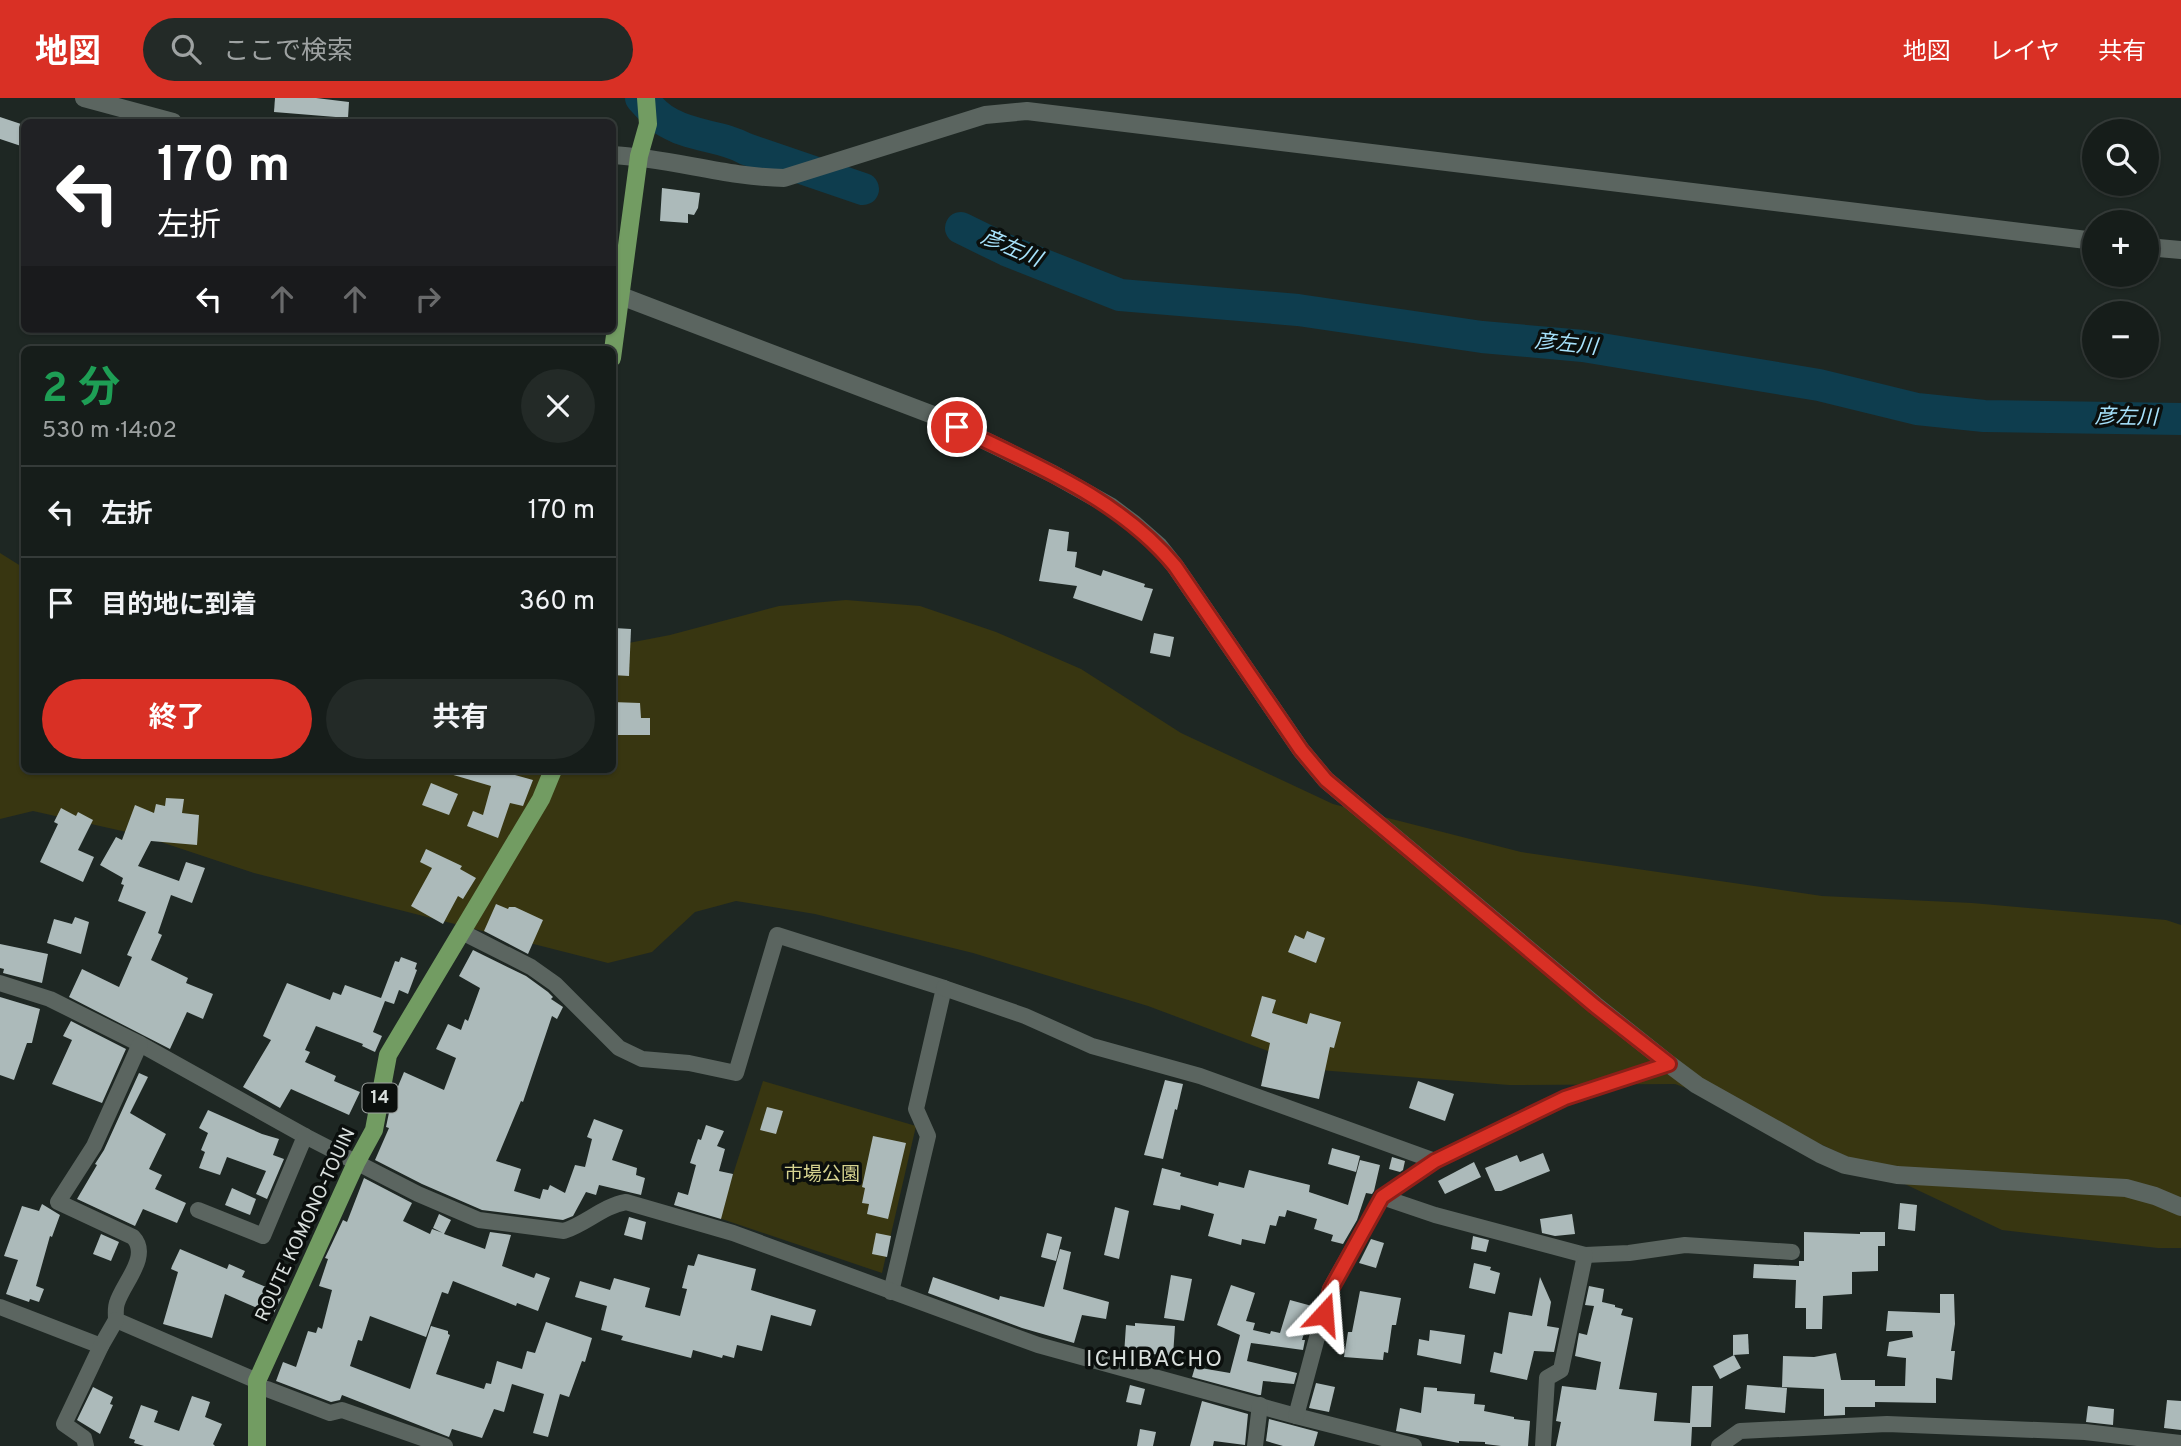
<!DOCTYPE html>
<html lang="ja">
<meta charset="utf-8">
<style>
:root{--surface:#161d1a;--page:#232a27;--text:#f1f3f6;--muted:#9ea2a2;--line:#353b39;--accent:#d93025}
body{margin:0;font-family:Overpass,"Noto Sans JP",sans-serif;background:var(--page);color:var(--text);height:100vh;display:flex;flex-direction:column;font-size:26px;white-space:nowrap}
*{box-sizing:border-box;margin:0}
p{font-size:23px;color:var(--muted)}
.icon{flex:none;width:38px;height:38px;fill:none;stroke:currentColor;stroke-width:2;stroke-linecap:round;stroke-linejoin:round}
.map{position:relative;flex:1;overflow:hidden}
.side{position:absolute;left:21px;top:248px;width:595px;height:427px;display:flex;flex-direction:column;background:var(--surface);border-radius:10px;box-shadow:0 2px 5px #0004,0 0 0 2px var(--line)}
.side>*{flex:none}
.top-card{position:absolute;left:21px;top:21px;width:595px;height:214px;border-radius:10px;box-shadow:0 2px 5px #0004,0 0 0 2px var(--line);background:#202124;color:#fff;overflow:hidden}
.buttons{position:absolute;left:2082px;top:21px;display:grid;gap:14px}
.buttons a{display:grid;place-items:center;width:77px;height:77px;border-radius:50%;background:var(--surface);box-shadow:0 2px 5px #0004,0 0 0 2px var(--line);font-size:35px}
.pin{position:absolute;display:grid;place-items:center;width:60px;height:60px;color:#fff;margin:-30px;border:4px solid #fff;border-radius:50%;box-shadow:0 2px 7px #0007}
.me{position:absolute;width:77px;margin:-38px;rotate:19deg;stroke-linejoin:round;filter:drop-shadow(0 0 5px #0008)}
.turn{display:flex;align-items:center;gap:24px;height:147px;padding:0 21px;font-size:32px}
.turn .icon{width:91px;height:91px;stroke-width:2.5}
.turn b{display:block;font-size:49px;line-height:60px}
.lanes{display:flex;align-items:center;height:66px;padding:0 21px;background:#0003;justify-content:center;gap:35px;direction:ltr}
.lanes .off{opacity:.35}
.round{display:grid;place-items:center;flex:none;width:74px;height:74px;border-radius:37px;background:var(--page)}
.head{display:flex;align-items:center;justify-content:space-between;height:119px;padding:0 21px}
h1{font-size:42px;font-weight:700;line-height:52px;color:#1e9e55}
.primary-button{display:flex;gap:14px;margin-top:auto;padding:14px 21px}
.primary-button a{flex:1;height:80px;border-radius:42px;background:var(--accent);color:#fff;font-size:28px;font-weight:700;line-height:80px;text-align:center}
.primary-button a+a{background:var(--page);color:var(--text)}
ul{padding:0;list-style:none}
li{display:flex;align-items:center;gap:21px;height:91px;padding:0 21px;border-top:2px solid var(--line)}
li div{flex:1}
li b{display:block;font-size:26px}
li em{font-style:normal}
header{display:flex;align-items:center;gap:42px;box-sizing:border-box;height:98px;padding:0 35px;background:var(--accent);color:#fff}
header strong{font-size:33px}
nav{display:flex;gap:38px;margin-inline-start:auto;font-size:24px}
.search{width:490px;height:63px;background:var(--page);display:flex;align-items:center;gap:18px;box-sizing:border-box;padding:0 24px;border-radius:38px;color:var(--muted);font-size:26px}
.map>svg:first-child{display:block}
.green{fill:#383611}
.lines{fill:none;stroke-linecap:round;stroke-linejoin:round}
.river{stroke:#0e3d4e;stroke-width:32}
.building{fill:#acbaba}
.street{stroke:#5b6560;stroke-width:16}
.secondary{stroke:#5b6560;stroke-width:18}
.primary{stroke:#729c62;stroke-width:18}
.route-casing{stroke:#8d1f18;stroke-width:18}
.route{stroke:#d93025;stroke-width:12}
.labels{text-anchor:middle;dominant-baseline:central;stroke-width:7;stroke-linejoin:round;paint-order:stroke}
.shield{fill:#0b0f0d;stroke:#9ca19f;stroke-width:2}
.shield-label{font-size:18px;font-weight:bold;fill:#dae0de}
.park-label{font-size:19px;fill:#d6d38f;stroke:#0b0f0d}
.street-label{font-size:19px;fill:#dae0de;stroke:#0b0f0d}
.water-label{font-size:21px;font-style:italic;fill:#a8e3fd;stroke:#0b0f0d}
.quarter-label{font-size:23px;letter-spacing:2px;fill:#dae0de;stroke:#0b0f0d}
</style>
<header>
<strong>地図</strong>
<div class="search"><svg class="icon" aria-label="search" viewBox="0 0 24 24"><circle cx="10" cy="10" r="6"/><path d="M15 15l6 6"/></svg>ここで検索</div>
<nav><a>地図</a><a>レイヤ</a><a>共有</a></nav>
</header>
<div class="map">
<svg width="2181" height="1348" viewBox="0 0 2181 1348">
<rect width="100%" height="100%" fill="#1e2723"/>
<g class="green">
<polygon points="0,455 24,470 24,672 612,672 613,548 670,537 779,508 846,502 920,508 996,534 1081,571 1181,635 1333,706 1521,754 1822,798 1972,805 2166,822 2181,827 2181,1150 2158,1150 2002,1132 1757,1016 1675,986 1509,987 1319,972 1148,908 973,855 815,816 736,803 695,814 652,854 608,865 254,775 140,737 33,713 0,721"/>
<polygon points="763,983 916,1028 882,1175 719,1120"/>
</g>
<g class="lines">
<g class="river">
<path d="M641,0c9,10 17,20 30,26 23,13 52,12 75,25l117,40"/>
<polyline points="961,130 1006,152 1120,197 1298,212 1482,239 1583,248 1819,287 1917,311 1984,318 2181,321"/>
</g>
</g>
<g class="building">
<polygon points="275,0 316,0 349,4 348,20 274,14"/>
<polygon points="0,19 24,27 24,37 21,48 0,41"/>
<polygon points="662,90 700,95 698,110 694,117 688,116 688,125 660,123"/>
<polygon points="1049,431 1069,434 1067,453 1077,454 1075,469 1101,478 1103,472 1145,486 1144,489 1153,491 1142,523 1073,500 1077,488 1039,483"/>
<polygon points="614,530 631,531 629,578 612,577"/>
<polygon points="1154,535 1174,539 1170,559 1150,555"/>
<polygon points="612,604 640,605 641,620 650,620 650,637 612,637"/>
<polygon points="450,672 517,672 515,677 533,682 523,708 510,705 498,740 467,728 473,713 483,717 491,688 450,676"/>
<polygon points="431,685 458,696 449,717 422,707"/>
<polygon points="166,700 184,701 182,715 199,717 197,747 151,743 138,768 179,783 186,764 205,770 192,805 171,797 158,835 162,837 151,862 188,880 186,885 213,896 203,921 187,914 170,951 69,899 82,871 119,889 132,859 127,857 146,814 118,803 124,787 121,786 123,780 100,767 116,739 122,742 135,707 154,715 156,706 165,708"/>
<polygon points="61,710 76,718 78,714 93,722 78,752 94,759 83,784 40,764 58,726 54,724"/>
<polygon points="426,751 462,768 460,771 476,780 463,801 458,798 443,826 411,808 432,770 420,764"/>
<polygon points="496,806 508,811 509,809 515,809 543,822 528,856 484,833"/>
<polygon points="75,819 89,824 81,856 47,845 54,821 72,826"/>
<polygon points="1307,833 1325,840 1316,865 1288,854 1295,837 1304,841"/>
<polygon points="0,846 48,856 42,885 3,875 4,871 0,870"/>
<polygon points="473,852 526,878 548,894 553,899 551,901 563,909 557,921 552,918 523,1004 521,1003 496,1063 521,1071 514,1093 540,1101 543,1091 548,1092 550,1087 565,1095 575,1067 585,1069 592,1041 587,1039 594,1021 623,1032 612,1062 637,1070 636,1077 645,1080 641,1097 599,1087 596,1097 586,1094 573,1118 563,1122 482,1112 422,1086 375,1062 389,1030 386,1029 391,1005 404,974 444,992 456,960 436,951 448,926 461,932 465,921 468,923 480,890 459,878"/>
<polygon points="401,859 417,865 415,871 417,872 408,896 399,892 394,906 385,903 373,934 382,938 375,954 362,948 363,946 316,928 305,952 310,954 305,964 336,978 334,983 360,994 349,1017 291,991 280,1010 243,989 271,942 263,938 287,885 330,902 333,894 341,897 345,887 381,900 395,863 399,864"/>
<polygon points="1262,898 1276,902 1272,915 1307,926 1310,915 1341,924 1334,950 1330,949 1319,1001 1261,988 1270,945 1251,938"/>
<polygon points="0,899 40,911 32,945 27,945 14,982 0,977"/>
<polygon points="71,923 126,951 102,1005 52,986 72,942 63,938"/>
<polygon points="139,975 148,979 130,1015 166,1036 149,1071 162,1077 155,1091 186,1105 177,1125 143,1111 135,1128 77,1101 97,1067 95,1066 104,1052"/>
<polygon points="1165,982 1183,986 1177,1012 1175,1011 1163,1061 1144,1057"/>
<polygon points="1418,983 1454,996 1445,1023 1409,1010"/>
<polygon points="767,1009 783,1013 776,1036 760,1032"/>
<polygon points="208,1012 262,1036 279,1041 273,1057 284,1061 267,1101 256,1096 266,1073 227,1059 220,1077 199,1070 205,1054 201,1052 208,1035 199,1030"/>
<polygon points="706,1027 724,1033 717,1048 725,1051 719,1073 733,1076 721,1121 674,1107 678,1094 688,1097 696,1067 690,1065 698,1041 701,1042"/>
<polygon points="873,1038 906,1045 888,1121 867,1116 869,1106 862,1105 865,1090 862,1089"/>
<polygon points="1332,1050 1360,1058 1356,1074 1328,1066"/>
<polygon points="1543,1055 1550,1073 1501,1093 1495,1093 1485,1070 1517,1057 1520,1064"/>
<polygon points="1392,1059 1405,1063 1403,1072 1400,1074 1389,1071"/>
<polygon points="1360,1062 1380,1067 1374,1093 1372,1096 1366,1095 1357,1122 1343,1146 1331,1143 1333,1137 1314,1131 1317,1121 1287,1112 1285,1119 1279,1118 1276,1128 1270,1127 1265,1146 1242,1141 1241,1147 1208,1138 1214,1116 1181,1107 1180,1112 1153,1107 1162,1070 1181,1075 1180,1078 1218,1088 1219,1084 1244,1090 1249,1072 1310,1087 1309,1094 1348,1107"/>
<polygon points="1474,1064 1481,1079 1445,1096 1438,1083"/>
<polygon points="364,1080 412,1105 403,1123 430,1136 432,1131 443,1135 433,1130 439,1116 451,1122 444,1136 485,1151 490,1134 511,1137 502,1168 534,1180 536,1175 550,1180 538,1213 517,1205 516,1208 453,1183 448,1196 442,1194 426,1239 370,1218 362,1243 358,1242 350,1268 410,1291 431,1228 448,1233 448,1236 450,1237 436,1276 484,1291 486,1285 491,1286 497,1263 522,1271 527,1253 535,1255 546,1224 592,1240 585,1264 582,1263 569,1299 560,1296 548,1339 533,1335 544,1296 512,1286 504,1314 494,1311 482,1340 452,1331 449,1339 342,1297 340,1302 331,1304 276,1283 283,1264 296,1269 308,1233 316,1235 318,1229 322,1231 332,1192 319,1188 328,1161 325,1160 343,1122 347,1124"/>
<polygon points="232,1090 256,1101 250,1117 225,1107"/>
<polygon points="1900,1105 1917,1107 1915,1133 1898,1131"/>
<polygon points="42,1106 60,1117 52,1139 50,1138 36,1188 44,1191 39,1204 30,1201 29,1204 6,1196 18,1162 4,1158 22,1108 39,1113"/>
<polygon points="1115,1109 1129,1113 1119,1161 1104,1157"/>
<polygon points="1572,1116 1575,1136 1555,1138 1542,1135 1540,1121"/>
<polygon points="629,1119 646,1124 642,1142 624,1137"/>
<polygon points="1804,1134 1860,1136 1860,1134 1885,1134 1885,1148 1878,1148 1878,1173 1852,1174 1852,1196 1823,1198 1822,1231 1806,1231 1806,1210 1795,1210 1796,1182 1753,1180 1754,1166 1799,1168 1799,1163 1804,1163"/>
<polygon points="876,1135 891,1138 887,1159 872,1156"/>
<polygon points="1047,1135 1062,1139 1056,1163 1041,1159"/>
<polygon points="101,1136 119,1144 111,1163 93,1156"/>
<polygon points="1473,1138 1489,1142 1486,1154 1471,1151"/>
<polygon points="1371,1141 1384,1145 1376,1170 1359,1165"/>
<polygon points="180,1151 227,1171 229,1166 245,1173 242,1179 283,1196 273,1217 225,1196 212,1240 163,1226 178,1174 171,1171 172,1168"/>
<polygon points="1060,1151 1071,1154 1063,1191 1109,1204 1106,1221 1082,1217 1074,1245 1022,1230 928,1195 933,1179 999,1202 1000,1198 1044,1209"/>
<polygon points="698,1156 756,1171 751,1192 816,1212 811,1228 771,1217 762,1253 737,1247 734,1260 723,1257 722,1260 693,1252 691,1260 621,1242 623,1238 601,1232 607,1208 575,1199 580,1183 610,1192 614,1180 650,1190 645,1209 680,1218 687,1191 682,1190 688,1167 694,1168"/>
<polygon points="1474,1165 1491,1169 1490,1172 1500,1175 1495,1196 1469,1190"/>
<polygon points="1171,1177 1192,1181 1184,1223 1164,1220"/>
<polygon points="1540,1179 1551,1204 1547,1228 1559,1230 1554,1254 1534,1253 1527,1282 1490,1274 1494,1254 1502,1256 1509,1214 1532,1218"/>
<polygon points="1231,1187 1255,1195 1246,1223 1255,1225 1253,1232 1270,1236 1271,1233 1280,1235 1290,1202 1312,1208 1302,1242 1305,1242 1303,1252 1251,1245 1247,1263 1297,1275 1294,1286 1263,1283 1261,1297 1259,1297 1192,1279 1195,1269 1230,1275 1240,1237 1217,1227"/>
<polygon points="1589,1188 1604,1191 1602,1204 1615,1207 1615,1209 1623,1211 1621,1217 1633,1220 1619,1291 1657,1295 1654,1323 1690,1325 1692,1288 1713,1288 1711,1329 1692,1329 1691,1348 1556,1348 1561,1324 1556,1323 1562,1288 1596,1292 1601,1264 1575,1258 1579,1235 1587,1237 1594,1208 1585,1207"/>
<polygon points="1360,1193 1401,1200 1396,1227 1392,1227 1388,1255 1384,1254 1383,1262 1344,1259 1348,1234 1352,1234"/>
<polygon points="1940,1196 1954,1196 1955,1226 1951,1253 1955,1253 1952,1282 1936,1280 1936,1305 1875,1304 1875,1309 1845,1309 1845,1317 1824,1318 1824,1291 1782,1289 1783,1258 1814,1259 1836,1255 1841,1282 1875,1282 1875,1288 1905,1288 1906,1260 1887,1258 1889,1244 1913,1239 1912,1233 1886,1233 1888,1213 1940,1215"/>
<polygon points="1135,1225 1175,1228 1173,1258 1152,1256 1152,1260 1124,1257 1126,1227 1135,1228"/>
<polygon points="1430,1232 1465,1237 1461,1266 1417,1257 1419,1241 1429,1243"/>
<polygon points="1748,1236 1749,1256 1733,1257 1733,1237"/>
<polygon points="1734,1257 1741,1270 1720,1281 1713,1268"/>
<polygon points="1316,1285 1335,1289 1329,1314 1309,1310"/>
<polygon points="1130,1287 1145,1291 1141,1307 1126,1304"/>
<polygon points="1747,1287 1787,1290 1785,1315 1745,1311"/>
<polygon points="93,1289 113,1299 110,1306 113,1307 100,1336 77,1322"/>
<polygon points="1424,1289 1437,1290 1437,1293 1475,1296 1474,1306 1485,1307 1484,1313 1514,1319 1514,1321 1530,1323 1528,1348 1501,1348 1485,1346 1485,1344 1459,1343 1459,1345 1396,1333 1400,1310 1421,1315"/>
<polygon points="192,1298 210,1304 205,1319 222,1326 213,1346 215,1348 144,1348 134,1345 135,1342 129,1340 141,1307 158,1313 154,1324 179,1333"/>
<polygon points="2167,1302 2181,1303 2181,1332 2164,1330"/>
<polygon points="1202,1303 1248,1316 1245,1347 1214,1343 1213,1348 1190,1348"/>
<polygon points="2088,1308 2114,1311 2113,1327 2086,1324"/>
<polygon points="1269,1321 1318,1334 1314,1348 1283,1348 1266,1343"/>
<polygon points="1140,1331 1156,1334 1153,1348 1137,1348"/>
</g>
<g class="lines">
<g class="street">
<polyline points="462,834 531,869 555,886 619,950 642,961 689,965 736,975 777,837 944,890 916,1011 928,1038 891,1194"/>
<path d="M0,885l50,16 90,45 165,92 113,58 61,26 85,11c22,-7 39,-25 62,-29l107,31 305,112 258,71 118,30"/>
<polyline points="944,890 1025,918 1092,948 1200,978 1435,1063 1382,1099 1330,1191 1296,1318"/>
<path d="M140,946l-46,102 -36,56 75,35c18,19 -10,46 -16,66 -2,5 -1,12 -1,17l141,61"/>
<polyline points="1435,1063 1565,1000 1669,966"/>
<polyline points="1382,1099 1435,1117 1585,1157 1629,1155 1685,1147 1792,1154"/>
<polyline points="198,1112 263,1138 305,1038"/>
<polyline points="0,1209 101,1248"/>
<polyline points="257,1290 267,1291 330,1315 342,1312 445,1348"/>
<polyline points="86,1348 84,1340 64,1326 101,1248 116,1222"/>
<polyline points="1255,1348 1260,1307"/>
<polyline points="1543,1348 1547,1280 1561,1272 1585,1157"/>
<polyline points="1719,1348 1740,1333 1887,1326 2085,1334 2181,1345"/>
</g>
<g class="secondary">
<polyline points="84,0 173,24"/>
<path d="M612,57c58,3 114,22 172,23l201,-63 42,-4 1068,130"/>
<polyline points="2147,149 2181,152"/>
<polyline points="621,198 933,317 1053,376 1110,408 1134,426 1159,448 1175,468 1301,652 1326,682 1595,907 1669,966 1697,987 1820,1056 1845,1067 1897,1077 2126,1090 2155,1098 2181,1109"/>
</g>
<g class="primary">
<polyline points="612,260 639,58 648,26 646,0"/>
<polyline points="257,1348 257,1283 356,1065 374,1032 388,957 541,701 553,672"/>
</g>
</g>
<g class="lines">
<g class="route-casing">
<path id="route" d="M957,329c77,38 162,71 218,139l126,184 25,30 269,226 74,58 -104,34 -130,63 -53,36 -51,92 -7,25"/>
</g>
<use href="#route" class="route"/>
</g>
<g class="labels">
<rect class="shield" x="362.5" y="985.5" width="35" height="29" rx="5"/>
<g class="shield-label">
<text x="380" y="1000">14</text>
</g>
<g class="park-label">
<text x="822" y="1077">市場公園</text>
</g>
<g class="street-label">
<text transform="translate(306 1127) rotate(-65)">ROUTE KOMONO-TOUIN</text>
</g>
<g class="water-label">
<text transform="translate(1011 151) rotate(23)">彦左川</text>
<text transform="translate(1566 247) rotate(6)">彦左川</text>
<text transform="translate(2126 320) rotate(1)">彦左川</text>
</g>
<g class="quarter-label">
<text x="1155" y="1262">ICHIBACHO</text>
</g>
</g>
</svg>
<div class="buttons">
<a><svg class="icon" aria-label="search" viewBox="0 0 24 24"><circle cx="10" cy="10" r="6"/><path d="M15 15l6 6"/></svg></a>
<a>+</a>
<a>−</a>
</div>
<div class="pin" style="left:957px;top:329px;background:#d93025"><svg class="icon" aria-label="arrive" viewBox="0 0 24 24"><path d="M6 21V4h12l-3 4 3 4H6"/></svg></div>
<svg class="me" style="left:1324px;top:1216px" viewBox="-20 -20 40 40"><path d="M0-17L14 15 0 8-14 15z" fill="#d93025" stroke="#fff" stroke-width="4"/></svg>
<div class="top-card">
<div class="turn"><svg class="icon" aria-label="left" viewBox="0 0 24 24"><path d="M17 20v-9H6M10 6l-5 5 5 5"/></svg><div><b>170 m</b>左折</div></div>
<div class="lanes"><svg class="icon" aria-label="left" viewBox="0 0 24 24"><path d="M17 20v-9H6M10 6l-5 5 5 5"/></svg><svg class="icon off" aria-label="ahead" viewBox="0 0 24 24"><path d="M12 20V5M6 11l6-6 6 6"/></svg><svg class="icon off" aria-label="ahead" viewBox="0 0 24 24"><path d="M12 20V5M6 11l6-6 6 6"/></svg><svg class="icon off" aria-label="right" viewBox="0 0 24 24"><path d="M7 20v-9h11M14 6l5 5-5 5"/></svg></div>
</div>
<section class="side">
<div class="head"><div><h1>2 分</h1><p>530 m · 14:02</p></div><a class="round"><svg class="icon" aria-label="close" viewBox="0 0 24 24"><path d="M6 6l12 12M18 6L6 18"/></svg></a></div>
<ul>
<li><svg class="icon" aria-label="left" viewBox="0 0 24 24"><path d="M17 20v-9H6M10 6l-5 5 5 5"/></svg><div><b>左折</b></div><em>170 m</em></li>
<li><svg class="icon" aria-label="arrive" viewBox="0 0 24 24"><path d="M6 21V4h12l-3 4 3 4H6"/></svg><div><b>目的地に到着</b></div><em>360 m</em></li>
</ul>
<div class="primary-button"><a>終了</a><a>共有</a></div>
</section>
</div>
